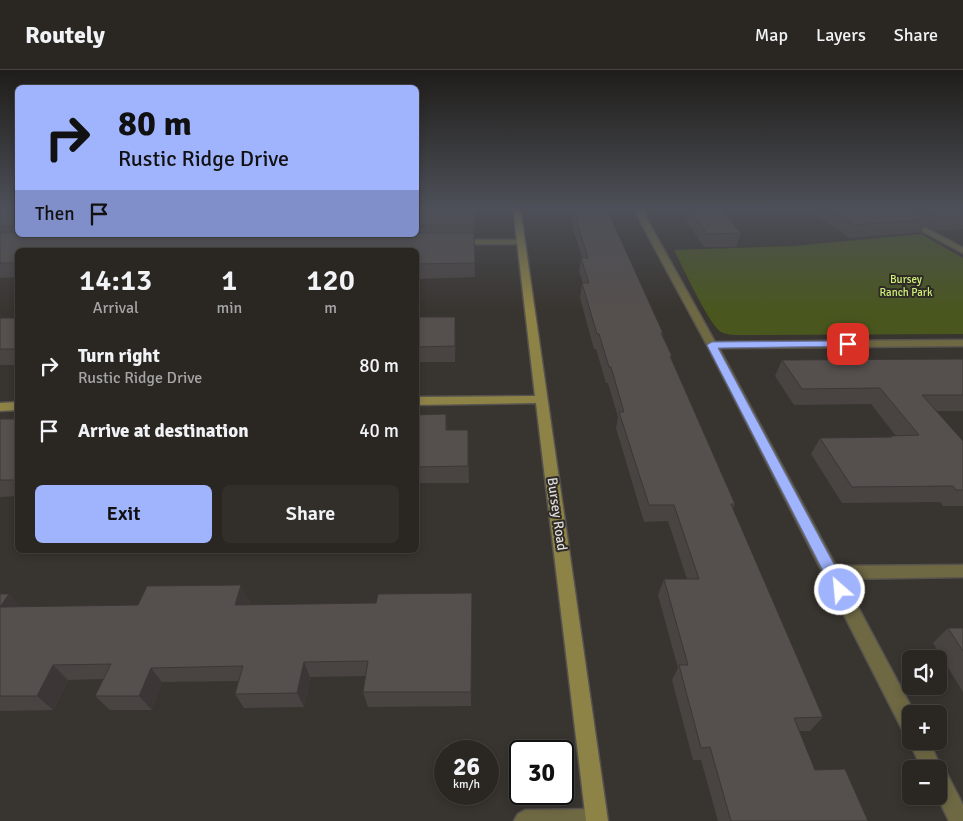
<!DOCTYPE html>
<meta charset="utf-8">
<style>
:root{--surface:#2a2723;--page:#322f2b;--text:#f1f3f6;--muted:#a5a5a6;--line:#464441;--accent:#a0b3fd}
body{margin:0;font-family:Signika,sans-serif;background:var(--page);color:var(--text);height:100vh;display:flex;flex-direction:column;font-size:19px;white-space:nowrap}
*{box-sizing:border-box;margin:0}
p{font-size:16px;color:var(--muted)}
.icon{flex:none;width:28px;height:28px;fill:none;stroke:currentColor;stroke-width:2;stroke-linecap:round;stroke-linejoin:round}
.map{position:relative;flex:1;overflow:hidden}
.panel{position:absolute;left:15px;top:178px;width:404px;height:305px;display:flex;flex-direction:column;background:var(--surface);border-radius:8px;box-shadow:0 2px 8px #0003,0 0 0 1px var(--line)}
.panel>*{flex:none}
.banner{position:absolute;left:15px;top:15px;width:404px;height:152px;border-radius:8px;box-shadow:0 2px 8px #0003,0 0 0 1px var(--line);background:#a0b3fd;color:#111;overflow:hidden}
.buttons{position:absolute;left:902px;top:580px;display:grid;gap:10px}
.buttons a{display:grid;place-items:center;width:45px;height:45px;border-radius:8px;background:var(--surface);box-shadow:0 2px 8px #0003,0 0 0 1px var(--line);font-size:25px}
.speed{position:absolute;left:434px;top:670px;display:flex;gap:10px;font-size:25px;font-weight:700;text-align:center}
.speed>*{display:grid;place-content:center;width:65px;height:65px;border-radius:50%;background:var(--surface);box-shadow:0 2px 8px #0003,0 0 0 1px var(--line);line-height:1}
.speed small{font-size:12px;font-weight:400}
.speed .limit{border:2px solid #111;border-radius:8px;background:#fff;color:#111}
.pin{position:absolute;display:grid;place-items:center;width:42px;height:42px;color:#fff;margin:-21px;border-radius:10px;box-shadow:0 2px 8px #0006}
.me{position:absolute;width:55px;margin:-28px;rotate:333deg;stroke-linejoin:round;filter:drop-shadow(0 0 4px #0008)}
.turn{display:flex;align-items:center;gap:18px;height:105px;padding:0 20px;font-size:22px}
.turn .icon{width:65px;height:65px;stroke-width:2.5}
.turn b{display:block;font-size:35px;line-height:42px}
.then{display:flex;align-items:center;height:48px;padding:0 20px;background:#0003;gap:10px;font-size:19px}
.eta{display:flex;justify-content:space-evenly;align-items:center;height:85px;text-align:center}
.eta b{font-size:30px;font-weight:600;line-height:35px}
.action{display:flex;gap:10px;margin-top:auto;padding:10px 20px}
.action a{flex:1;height:58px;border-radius:8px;background:var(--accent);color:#111;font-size:20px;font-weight:600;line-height:58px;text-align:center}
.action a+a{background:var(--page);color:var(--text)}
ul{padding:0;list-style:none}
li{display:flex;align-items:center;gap:15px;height:65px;padding:0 20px}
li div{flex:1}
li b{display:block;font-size:19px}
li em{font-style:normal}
header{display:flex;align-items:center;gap:30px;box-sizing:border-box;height:70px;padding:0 25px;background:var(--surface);border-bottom:1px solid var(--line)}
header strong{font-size:24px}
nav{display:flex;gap:28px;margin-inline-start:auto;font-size:18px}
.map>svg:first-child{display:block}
.green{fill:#49571e}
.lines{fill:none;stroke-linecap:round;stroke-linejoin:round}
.street-casing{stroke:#56524e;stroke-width:3}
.secondary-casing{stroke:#56524e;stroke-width:3}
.street{fill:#6e6843;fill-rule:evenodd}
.secondary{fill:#8e8347;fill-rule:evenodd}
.wall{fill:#494442}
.shaded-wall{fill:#3c3736}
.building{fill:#554f4d;stroke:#3c3736}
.route{fill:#a0b3fd;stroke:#6874a4}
.labels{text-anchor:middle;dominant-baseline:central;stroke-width:4;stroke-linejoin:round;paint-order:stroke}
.far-park-label{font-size:11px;fill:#cfef78;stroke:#2e2a26}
.street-label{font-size:14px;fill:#dfdcda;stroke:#2e2a26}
</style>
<header>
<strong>Routely</strong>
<nav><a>Map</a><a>Layers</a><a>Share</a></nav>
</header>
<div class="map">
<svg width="963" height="751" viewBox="0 0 963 751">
<rect width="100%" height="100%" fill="#38342f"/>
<path class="green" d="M921,164l42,24v76l-215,1c-9,0 -19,1 -27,-3 -12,-7 -39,-67 -47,-82l120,-4z"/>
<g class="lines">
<g class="street-casing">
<g id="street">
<polygon points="635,137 643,137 648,151 715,272 963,270 963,276 719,278 836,496 963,495 963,507 843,509 915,644 911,644 911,665 904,663 707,275 640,151"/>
<polygon points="878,137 887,137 963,178 963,183"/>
<polygon points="456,170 521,170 525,172 521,174 459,174 455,172"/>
<polygon points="911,667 911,671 929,671 942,700 946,702 963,735 963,751 949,751 937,726 939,726 939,699 922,699 909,671"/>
<polygon points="597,739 604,743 607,751 514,751 518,744 525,740"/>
</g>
</g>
<g class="secondary-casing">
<g id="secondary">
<polygon points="513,137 520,137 608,751 586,751 536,333 416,335 416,327 535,326"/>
<polygon points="18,332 18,340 0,341 0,333"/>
</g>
</g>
<use href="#street" class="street"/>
<use href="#secondary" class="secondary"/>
</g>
<g class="wall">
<polygon points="0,137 18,137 18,165 416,165 416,137 475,137 474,168 475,207 416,209 416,180 18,180 18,207 0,208"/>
<polygon points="568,137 608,137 608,141 663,263 663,266 672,286 671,288 735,434 733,439 823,647 810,661 799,661 815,700 868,751 718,751 701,690 693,690 672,610 678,598 658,525 664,509 687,509 668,451 644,452 616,358 618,347 608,313 606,313 596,279 594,279 580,228 582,213 583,213 579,202 581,188 582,188 572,156 573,151"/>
<polygon points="679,137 725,137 728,140 726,146 741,163 736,177 704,177 678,139"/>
<polygon points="803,137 963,137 963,159 936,161 925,155 921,162 850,168"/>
<polygon points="416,247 456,262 455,292 416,292"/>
<rect x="0" y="248" width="18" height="47"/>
<polygon points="963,289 963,341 936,341 963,371 963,436 943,436 940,432 842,433 811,384 820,368 890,367 891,366 896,366 871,334 794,335 775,306 782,290"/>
<polygon points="446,344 447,360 468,360 469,413 416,413 416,345"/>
<polygon points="0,349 17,349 18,350 18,426 0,427"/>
<polygon points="472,523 471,636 368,637 363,622 366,606 310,607 304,637 244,638 235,624 238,611 162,612 152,640 110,640 95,626 104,609 68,610 53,640 0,641 0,524 9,524 21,537 138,535 249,530 248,535 376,533"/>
<polygon points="948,558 963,558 963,622 933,573"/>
</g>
<g class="shaded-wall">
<polygon points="455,247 456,262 455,292"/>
<polygon points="18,407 18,414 15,410"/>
<polygon points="241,515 249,530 243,551 235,535"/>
<polygon points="9,524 24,540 0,537"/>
<polygon points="304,592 310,607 304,637 297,623"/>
<polygon points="53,595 68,610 53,640 37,626"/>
<polygon points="151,598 162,612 152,640 139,626"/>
</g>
<g class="building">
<rect x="0" y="137" width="18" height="19"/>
<polygon points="416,137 475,137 474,155 416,155"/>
<polygon points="573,137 608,137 606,137 663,263 661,263 672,286 670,286 735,434 731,434 823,647 794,648 815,700 845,699 868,751 731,751 710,677 701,678 679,595 688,595 664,509 699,509 674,435 649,435 619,342 624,342 611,297 609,297 599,264 597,264 582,213 589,213 581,188 588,188 574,143 576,143"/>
<polygon points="688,137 725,137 728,140 722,140 741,163 707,164"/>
<polygon points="827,137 903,137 928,149 855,155"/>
<polygon points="921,137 963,137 963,147 943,148"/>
<polygon points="0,163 18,163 18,165 416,165 416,163 474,163 475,193 416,194 416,180 18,180 18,193 0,193"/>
<polygon points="416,247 455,247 455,276 416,277"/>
<rect x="0" y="248" width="18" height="31"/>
<polygon points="963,289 963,325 922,325 963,371 963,420 956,420 953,416 852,417 820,368 892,367 891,366 919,365 880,318 802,319 782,290"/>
<polygon points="446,344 446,360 468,360 468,396 416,397 416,345"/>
<polygon points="0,349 17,349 16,351 18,351 18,407 15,410 0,410"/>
<polygon points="241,515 235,535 376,533 378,524 472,523 471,622 363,622 368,591 304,592 297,623 235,624 243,596 151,598 139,626 95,626 111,594 53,595 37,626 0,626 0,524 9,524 0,537 138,535 147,516"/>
<polygon points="948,558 963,558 963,581"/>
</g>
<linearGradient id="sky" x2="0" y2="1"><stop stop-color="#1f1d1a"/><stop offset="0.57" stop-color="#4d5058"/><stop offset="1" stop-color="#4d5058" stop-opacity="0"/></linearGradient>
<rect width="963" height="242" fill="url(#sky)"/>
<polygon class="route" points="848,271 853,274 852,276 718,278 845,515 848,520 845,524 840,526 835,524 707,275 712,272"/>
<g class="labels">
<g class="far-park-label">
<text x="906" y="209">Bursey<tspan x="906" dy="13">Ranch Park</tspan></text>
</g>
<g class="street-label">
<text transform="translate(557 444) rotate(82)">Bursey Road</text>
</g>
</g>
</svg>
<div class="buttons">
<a><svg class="icon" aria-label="sound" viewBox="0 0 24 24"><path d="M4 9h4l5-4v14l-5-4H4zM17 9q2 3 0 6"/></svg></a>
<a>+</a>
<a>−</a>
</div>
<div class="speed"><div>26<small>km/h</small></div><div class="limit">30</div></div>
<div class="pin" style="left:848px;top:274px;background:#d93025"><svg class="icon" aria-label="arrive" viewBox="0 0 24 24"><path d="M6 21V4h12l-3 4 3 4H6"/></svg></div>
<svg class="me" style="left:840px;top:520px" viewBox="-20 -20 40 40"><circle r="17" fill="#a0b3fd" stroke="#fff" stroke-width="3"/><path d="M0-11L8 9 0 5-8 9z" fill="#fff"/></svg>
<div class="banner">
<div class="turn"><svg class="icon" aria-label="right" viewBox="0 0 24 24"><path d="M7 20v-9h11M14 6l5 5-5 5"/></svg><div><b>80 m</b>Rustic Ridge Drive</div></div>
<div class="then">Then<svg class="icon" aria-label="arrive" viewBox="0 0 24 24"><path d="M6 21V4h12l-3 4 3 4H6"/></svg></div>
</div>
<section class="panel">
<div class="eta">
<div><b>14:13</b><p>Arrival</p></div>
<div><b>1</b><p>min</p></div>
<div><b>120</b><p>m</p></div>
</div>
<ul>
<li><svg class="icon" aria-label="right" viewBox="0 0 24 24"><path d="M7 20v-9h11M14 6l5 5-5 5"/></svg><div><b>Turn right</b><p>Rustic Ridge Drive</p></div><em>80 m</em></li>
<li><svg class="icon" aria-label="arrive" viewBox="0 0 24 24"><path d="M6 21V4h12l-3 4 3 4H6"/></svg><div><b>Arrive at destination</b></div><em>40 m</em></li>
</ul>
<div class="action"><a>Exit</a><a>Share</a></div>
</section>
</div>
